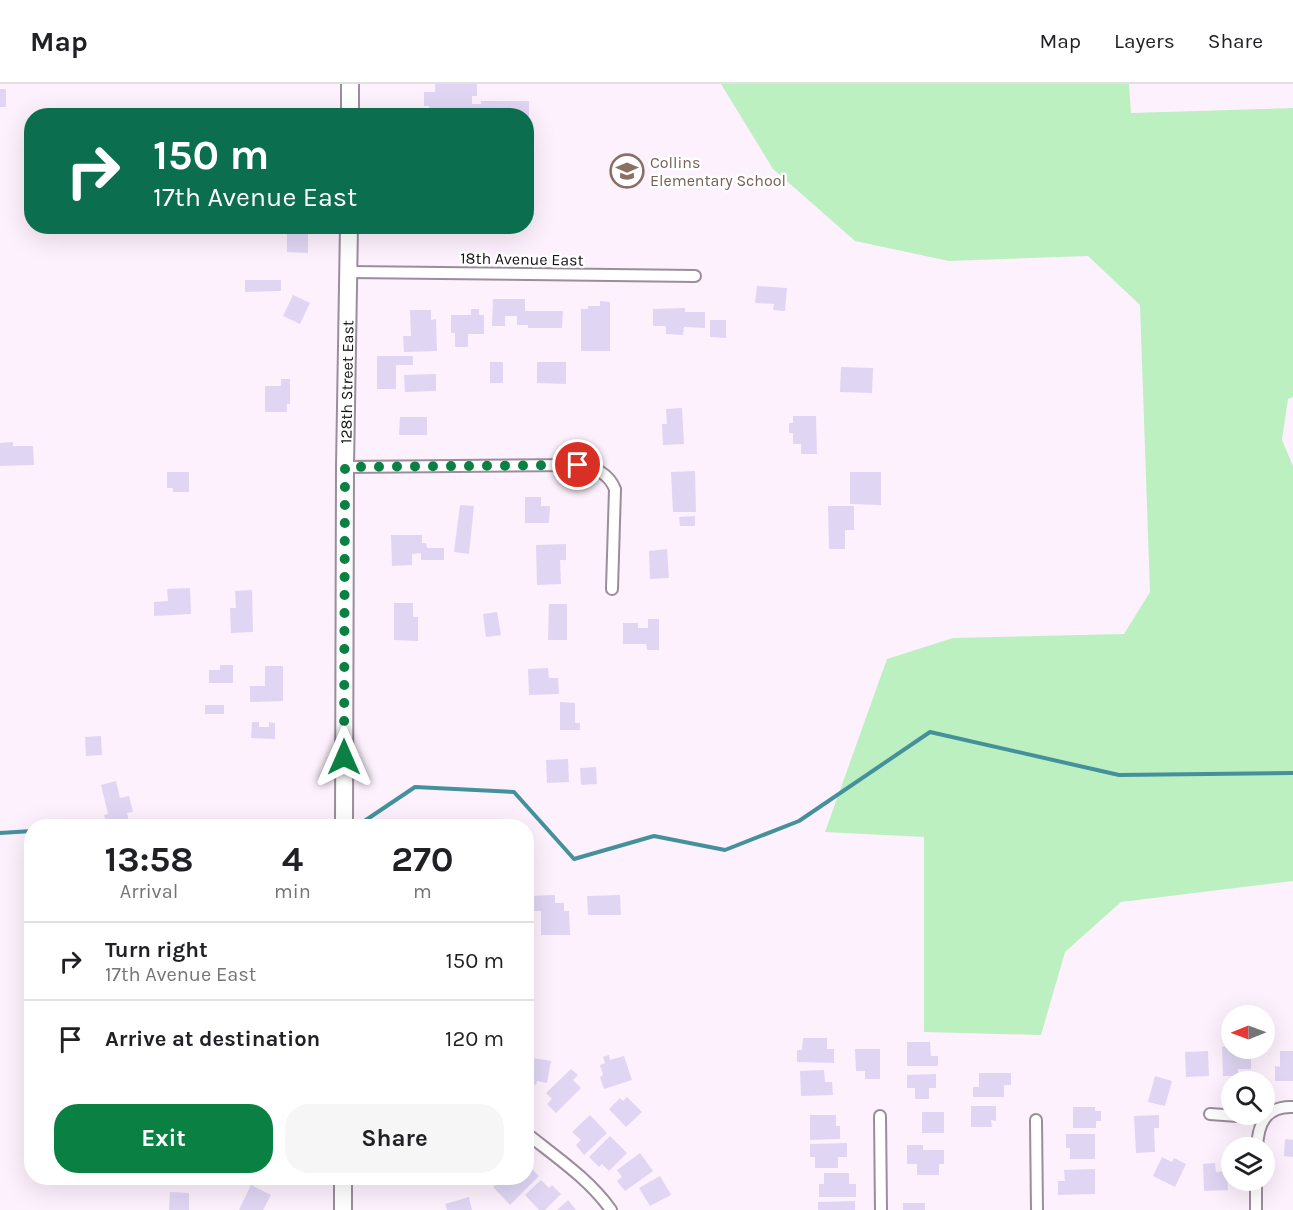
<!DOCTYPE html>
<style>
:root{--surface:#fff;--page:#f6f6f6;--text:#202124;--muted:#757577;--line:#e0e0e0;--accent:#0b8043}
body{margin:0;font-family:Karla,sans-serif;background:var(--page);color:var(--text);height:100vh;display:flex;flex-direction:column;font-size:22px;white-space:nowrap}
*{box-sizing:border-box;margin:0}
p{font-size:20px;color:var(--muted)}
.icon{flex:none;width:33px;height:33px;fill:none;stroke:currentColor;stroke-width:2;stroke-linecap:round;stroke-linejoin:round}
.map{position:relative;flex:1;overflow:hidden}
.panel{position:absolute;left:24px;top:735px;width:510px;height:366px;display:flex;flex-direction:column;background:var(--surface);border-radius:24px;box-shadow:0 6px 24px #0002}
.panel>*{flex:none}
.hud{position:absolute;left:24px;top:24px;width:510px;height:126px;border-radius:24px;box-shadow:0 6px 24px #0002;background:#0b6e4f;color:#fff;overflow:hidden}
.needle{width:39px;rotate:269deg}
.tools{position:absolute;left:1221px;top:921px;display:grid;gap:12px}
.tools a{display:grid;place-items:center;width:54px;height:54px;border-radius:50%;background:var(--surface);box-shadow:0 6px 24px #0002;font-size:30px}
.pin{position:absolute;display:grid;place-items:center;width:51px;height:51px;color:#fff;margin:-26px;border:3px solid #fff;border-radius:50%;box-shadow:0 2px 6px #0007}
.me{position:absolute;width:66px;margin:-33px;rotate:0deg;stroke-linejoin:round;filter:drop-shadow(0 0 4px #0008)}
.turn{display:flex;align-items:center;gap:21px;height:126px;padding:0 30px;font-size:27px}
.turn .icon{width:78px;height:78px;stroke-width:2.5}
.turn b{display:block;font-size:42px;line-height:51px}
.eta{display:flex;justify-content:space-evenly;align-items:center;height:102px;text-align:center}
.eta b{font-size:36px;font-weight:700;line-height:42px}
.primary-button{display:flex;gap:12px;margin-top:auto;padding:12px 30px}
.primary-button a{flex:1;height:69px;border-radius:24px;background:var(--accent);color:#fff;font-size:24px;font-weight:700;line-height:69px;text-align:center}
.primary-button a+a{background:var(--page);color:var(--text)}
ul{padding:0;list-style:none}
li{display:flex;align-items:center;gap:18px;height:78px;padding:0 30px;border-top:2px solid var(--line)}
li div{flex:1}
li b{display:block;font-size:22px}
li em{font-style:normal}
header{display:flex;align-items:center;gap:36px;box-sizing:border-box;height:84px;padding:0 30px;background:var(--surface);border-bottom:2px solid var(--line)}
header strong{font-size:28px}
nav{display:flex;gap:33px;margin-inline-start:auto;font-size:21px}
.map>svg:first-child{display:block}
.green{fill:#bcf0c0}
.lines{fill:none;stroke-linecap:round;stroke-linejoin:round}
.stream{stroke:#44919c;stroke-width:4}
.building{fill:#e0d6f4}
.street-casing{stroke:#9b8d9b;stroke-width:14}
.secondary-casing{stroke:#9b8d9b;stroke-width:20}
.street{stroke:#fff;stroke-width:10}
.secondary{stroke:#fff;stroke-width:16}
.route{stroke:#0b8043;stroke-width:10;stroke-dasharray:0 18}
.labels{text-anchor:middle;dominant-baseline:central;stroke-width:5;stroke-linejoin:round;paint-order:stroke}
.education-label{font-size:16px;fill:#785e54;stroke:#fff;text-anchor:start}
.street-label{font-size:16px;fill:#171216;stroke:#fff}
</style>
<header>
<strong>Map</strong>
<nav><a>Map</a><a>Layers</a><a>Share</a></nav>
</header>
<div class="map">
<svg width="1293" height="1126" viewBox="0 0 1293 1126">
<rect width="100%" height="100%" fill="#fdf1fd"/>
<polygon class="green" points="721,0 1129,0 1131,29 1293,24 1293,313 1288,315 1282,356 1293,382 1293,797 1121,818 1065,868 1041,951 924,948 924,753 825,748 887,575 953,554 1124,550 1150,508 1140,221 1088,172 949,177 855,157 773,85"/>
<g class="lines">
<g class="stream">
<polyline points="357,742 415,703 514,708 574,775 654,752 725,766 799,737 930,648 1119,691 1293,689"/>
<polyline points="0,749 32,747"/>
</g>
</g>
<g class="building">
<polygon points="435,0 477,0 477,12 472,12 472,20 481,20 481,17 529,17 529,74 526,74 526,32 429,32 429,22 424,22 424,8 435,8"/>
<rect x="0" y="5" width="6" height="18"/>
<polygon points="291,142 303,142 303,146 308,147 308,169 287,168 287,147 291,147"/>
<polygon points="245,196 281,196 281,207 245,208"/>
<polygon points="757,202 787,204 785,227 773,226 774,220 755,219"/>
<polygon points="293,211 310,219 300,240 283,232"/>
<polygon points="493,215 525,215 525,227 563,227 562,244 528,244 528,241 517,241 517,232 505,232 505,242 492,242"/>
<polygon points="600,217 610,218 610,267 581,267 581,225 588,225 588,222 600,222"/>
<polygon points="685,224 685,228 705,228 705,244 684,243 683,251 666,250 666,242 653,242 653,225"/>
<polygon points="471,225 479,225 479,231 484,231 484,250 468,250 468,263 455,263 455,249 451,249 451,231 471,231"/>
<polygon points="410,226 431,226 431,236 436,235 437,267 404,268 403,252 411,252"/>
<polygon points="710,236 726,236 726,254 710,253"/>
<polygon points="377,272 413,272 413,281 396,281 396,305 377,305"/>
<rect x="490" y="278" width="13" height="21"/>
<polygon points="537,278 566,278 566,300 537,299"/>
<polygon points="841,283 873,284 872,309 840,308"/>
<polygon points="436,290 436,307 405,308 404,291"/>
<polygon points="281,295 290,295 290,320 287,320 287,328 265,328 265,302 281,302"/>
<polygon points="682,324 684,360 663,361 662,340 667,340 666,325"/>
<polygon points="793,332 816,332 817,370 801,370 801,360 793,360 793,349 789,349 789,339 793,339"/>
<polygon points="400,333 427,333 427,351 399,351"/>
<polygon points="13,358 13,362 33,362 34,381 0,382 0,359"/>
<polygon points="695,387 696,428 673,428 671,388"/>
<polygon points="167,388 189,388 189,408 173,408 173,404 167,404"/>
<polygon points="850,388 881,388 881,421 850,420"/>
<polygon points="525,413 541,413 541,422 550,422 549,439 525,439"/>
<polygon points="460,421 474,422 469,470 454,468"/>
<polygon points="828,422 854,422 854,446 845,446 845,465 829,465"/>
<polygon points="695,432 695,442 680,442 679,433"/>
<polygon points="391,451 422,451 422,459 426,459 427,464 444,464 444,476 421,476 421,469 412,470 412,481 392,482"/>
<polygon points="566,460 566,476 560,476 561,500 537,501 536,461"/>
<polygon points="667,465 669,494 650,495 649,467"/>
<polygon points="190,504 191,530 154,532 154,518 168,517 167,505"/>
<polygon points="252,506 253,548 231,549 230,524 236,524 235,507"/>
<polygon points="394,519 413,519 413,533 418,533 418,557 394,556"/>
<polygon points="549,520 567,520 567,556 548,556"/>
<polygon points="497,528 501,551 486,553 483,530"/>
<polygon points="648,535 659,535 659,566 647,566 646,560 623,560 623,539 638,539 638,544 648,544"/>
<polygon points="220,581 233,581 233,599 209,599 209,586 220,586"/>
<polygon points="265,582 283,582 283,617 250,618 250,602 265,602"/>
<polygon points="548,584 549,594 558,594 559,610 529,611 528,585"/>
<polygon points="560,618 575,619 575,639 580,639 580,646 560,646"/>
<rect x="205" y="621" width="19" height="9"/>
<polygon points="252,638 259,638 259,643 269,643 269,638 275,639 275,655 251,654"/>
<polygon points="101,652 102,671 86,672 85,653"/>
<polygon points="568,675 569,698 547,699 546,676"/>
<polygon points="596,683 597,700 581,701 580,684"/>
<polygon points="116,697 120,714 129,712 133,728 127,729 130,742 107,741 104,731 108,730 101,701"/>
<polygon points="555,811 555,819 564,819 564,827 569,827 570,851 541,851 541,827 528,827 527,812"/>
<polygon points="620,811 621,831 588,831 587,812"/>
<polygon points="803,954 827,954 827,965 834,965 834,979 797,978 797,966 802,966"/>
<polygon points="907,958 930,958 931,972 938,972 938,982 907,982"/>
<polygon points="1232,962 1232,964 1237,964 1237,967 1251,966 1251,985 1238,985 1238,992 1223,992 1222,963"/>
<polygon points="855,965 880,965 880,995 865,995 865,987 856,987"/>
<polygon points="1208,967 1209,992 1186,993 1185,968"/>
<polygon points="1280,967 1293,967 1293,997 1275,997 1275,982 1280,983"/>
<polygon points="609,971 610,976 624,972 632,996 604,1005 600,993 603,991 600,981 605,979 603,973"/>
<polygon points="526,973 551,977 547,999 537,997 536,1001 526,999"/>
<polygon points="571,985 578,991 573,996 581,1004 556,1029 547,1020 552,1015 546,1009"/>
<polygon points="824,986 825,998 832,998 833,1011 801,1012 800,987"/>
<polygon points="979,989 1011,989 1011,1001 1004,1001 1004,1013 973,1013 973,1003 979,1003"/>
<polygon points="936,990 936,1004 929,1004 929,1015 915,1015 915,1004 907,1004 907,991"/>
<polygon points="1155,992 1172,997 1165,1022 1148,1018"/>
<polygon points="627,1013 642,1028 626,1043 609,1025 620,1014 623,1017"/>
<polygon points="971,1022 996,1022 996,1037 991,1036 992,1043 971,1043"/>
<polygon points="1073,1023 1095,1023 1095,1027 1101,1027 1101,1037 1096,1037 1096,1044 1073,1044"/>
<rect x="922" y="1028" width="22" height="21"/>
<polygon points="590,1031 607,1049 584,1071 576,1061 581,1056 572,1048"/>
<polygon points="810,1031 836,1031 836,1042 840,1042 840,1055 810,1056"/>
<polygon points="1159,1031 1159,1044 1154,1044 1155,1068 1136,1069 1134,1032"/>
<polygon points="1066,1050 1095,1050 1095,1075 1070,1075 1070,1064 1066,1064"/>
<polygon points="610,1052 627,1069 609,1087 602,1080 599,1083 589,1073"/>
<polygon points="1285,1055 1293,1056 1293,1073 1284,1072"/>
<polygon points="847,1059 847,1073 838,1073 838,1084 815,1084 815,1073 810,1073 810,1060"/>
<polygon points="907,1061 923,1061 923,1066 944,1066 944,1080 939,1080 939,1091 917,1091 917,1080 907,1080"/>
<polygon points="640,1069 653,1087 625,1107 617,1097 622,1093 617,1086"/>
<polygon points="1162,1073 1172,1078 1174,1074 1186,1080 1175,1103 1153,1092"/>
<polygon points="1215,1079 1216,1088 1227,1087 1228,1106 1204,1107 1203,1080"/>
<polygon points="529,1082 539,1092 510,1121 493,1103 503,1094 526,1094 526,1085"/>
<polygon points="1095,1085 1095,1110 1058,1111 1058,1097 1065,1097 1064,1086"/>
<polygon points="824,1089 849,1089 849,1100 856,1100 856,1113 819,1113 819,1100 824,1100"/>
<polygon points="660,1092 671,1111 650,1122 639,1104"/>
<polygon points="541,1096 549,1104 552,1101 561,1110 545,1126 539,1126 525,1111"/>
<polygon points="251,1101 271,1111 263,1126 239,1126"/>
<polygon points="170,1108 189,1109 189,1126 169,1126"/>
<polygon points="469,1113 472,1126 447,1126 445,1120"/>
<polygon points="568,1116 576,1126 557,1126"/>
<polygon points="855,1117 855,1126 818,1126 818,1118"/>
<rect x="903" y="1119" width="22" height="7"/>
</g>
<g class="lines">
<g class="street-casing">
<g id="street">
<polyline points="349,188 695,192"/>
<path d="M345,383l232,-2c16,0 32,9 38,24l-3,100"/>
<polyline points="1210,1030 1265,1034"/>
<polyline points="880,1032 881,1126"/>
<polyline points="1036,1036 1037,1126"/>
<path d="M526,1049c30,24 63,46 85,77"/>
<path d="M1257,1064c1,-25 9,-42 36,-41"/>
<polyline points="1256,1096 1256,1126"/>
</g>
</g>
<g class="secondary-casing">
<g id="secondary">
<polyline points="350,32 350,0"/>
<path id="s1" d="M344,742l1,-359 4,-241"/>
<polyline points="343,1126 343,1094"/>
</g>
</g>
<use href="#street" class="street"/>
<use href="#secondary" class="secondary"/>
</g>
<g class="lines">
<polyline class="route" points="344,673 345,383 578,381"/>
</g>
<defs>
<g id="school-ring" transform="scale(1.725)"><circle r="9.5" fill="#fff" stroke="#8d6e63" stroke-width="1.5"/><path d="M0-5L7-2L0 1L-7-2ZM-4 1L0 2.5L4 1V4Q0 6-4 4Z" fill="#8d6e63"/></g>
</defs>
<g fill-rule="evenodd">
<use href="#school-ring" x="627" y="87"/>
</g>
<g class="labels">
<g class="education-label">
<text x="650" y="78">Collins<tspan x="650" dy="18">Elementary School</tspan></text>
</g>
<g class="street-label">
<text transform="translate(522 175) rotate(1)">18th Avenue East</text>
<text stroke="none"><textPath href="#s1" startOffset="444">128th Street East</textPath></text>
</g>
</g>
</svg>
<div class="tools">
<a><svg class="needle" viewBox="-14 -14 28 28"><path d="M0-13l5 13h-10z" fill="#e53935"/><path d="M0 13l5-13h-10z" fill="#757577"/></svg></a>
<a><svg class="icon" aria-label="search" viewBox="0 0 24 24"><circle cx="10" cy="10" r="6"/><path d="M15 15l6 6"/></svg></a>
<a><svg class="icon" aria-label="layers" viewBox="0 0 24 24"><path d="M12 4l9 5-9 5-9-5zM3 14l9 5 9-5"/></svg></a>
</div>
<div class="pin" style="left:578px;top:381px;background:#d93025"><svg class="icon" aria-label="arrive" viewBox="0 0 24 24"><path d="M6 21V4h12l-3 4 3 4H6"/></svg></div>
<svg class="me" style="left:344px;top:673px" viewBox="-20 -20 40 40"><path d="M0-17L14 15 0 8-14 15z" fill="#0b8043" stroke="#fff" stroke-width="4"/></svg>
<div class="hud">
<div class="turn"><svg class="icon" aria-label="right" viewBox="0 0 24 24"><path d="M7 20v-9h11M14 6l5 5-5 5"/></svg><div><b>150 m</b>17th Avenue East</div></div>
</div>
<section class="panel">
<div class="eta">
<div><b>13:58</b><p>Arrival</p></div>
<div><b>4</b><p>min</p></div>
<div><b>270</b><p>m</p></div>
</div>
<ul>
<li><svg class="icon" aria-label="right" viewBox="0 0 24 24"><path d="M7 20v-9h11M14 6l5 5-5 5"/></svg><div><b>Turn right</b><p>17th Avenue East</p></div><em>150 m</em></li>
<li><svg class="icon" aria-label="arrive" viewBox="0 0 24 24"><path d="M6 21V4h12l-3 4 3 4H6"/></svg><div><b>Arrive at destination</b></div><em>120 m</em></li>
</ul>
<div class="primary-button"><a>Exit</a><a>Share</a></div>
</section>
</div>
